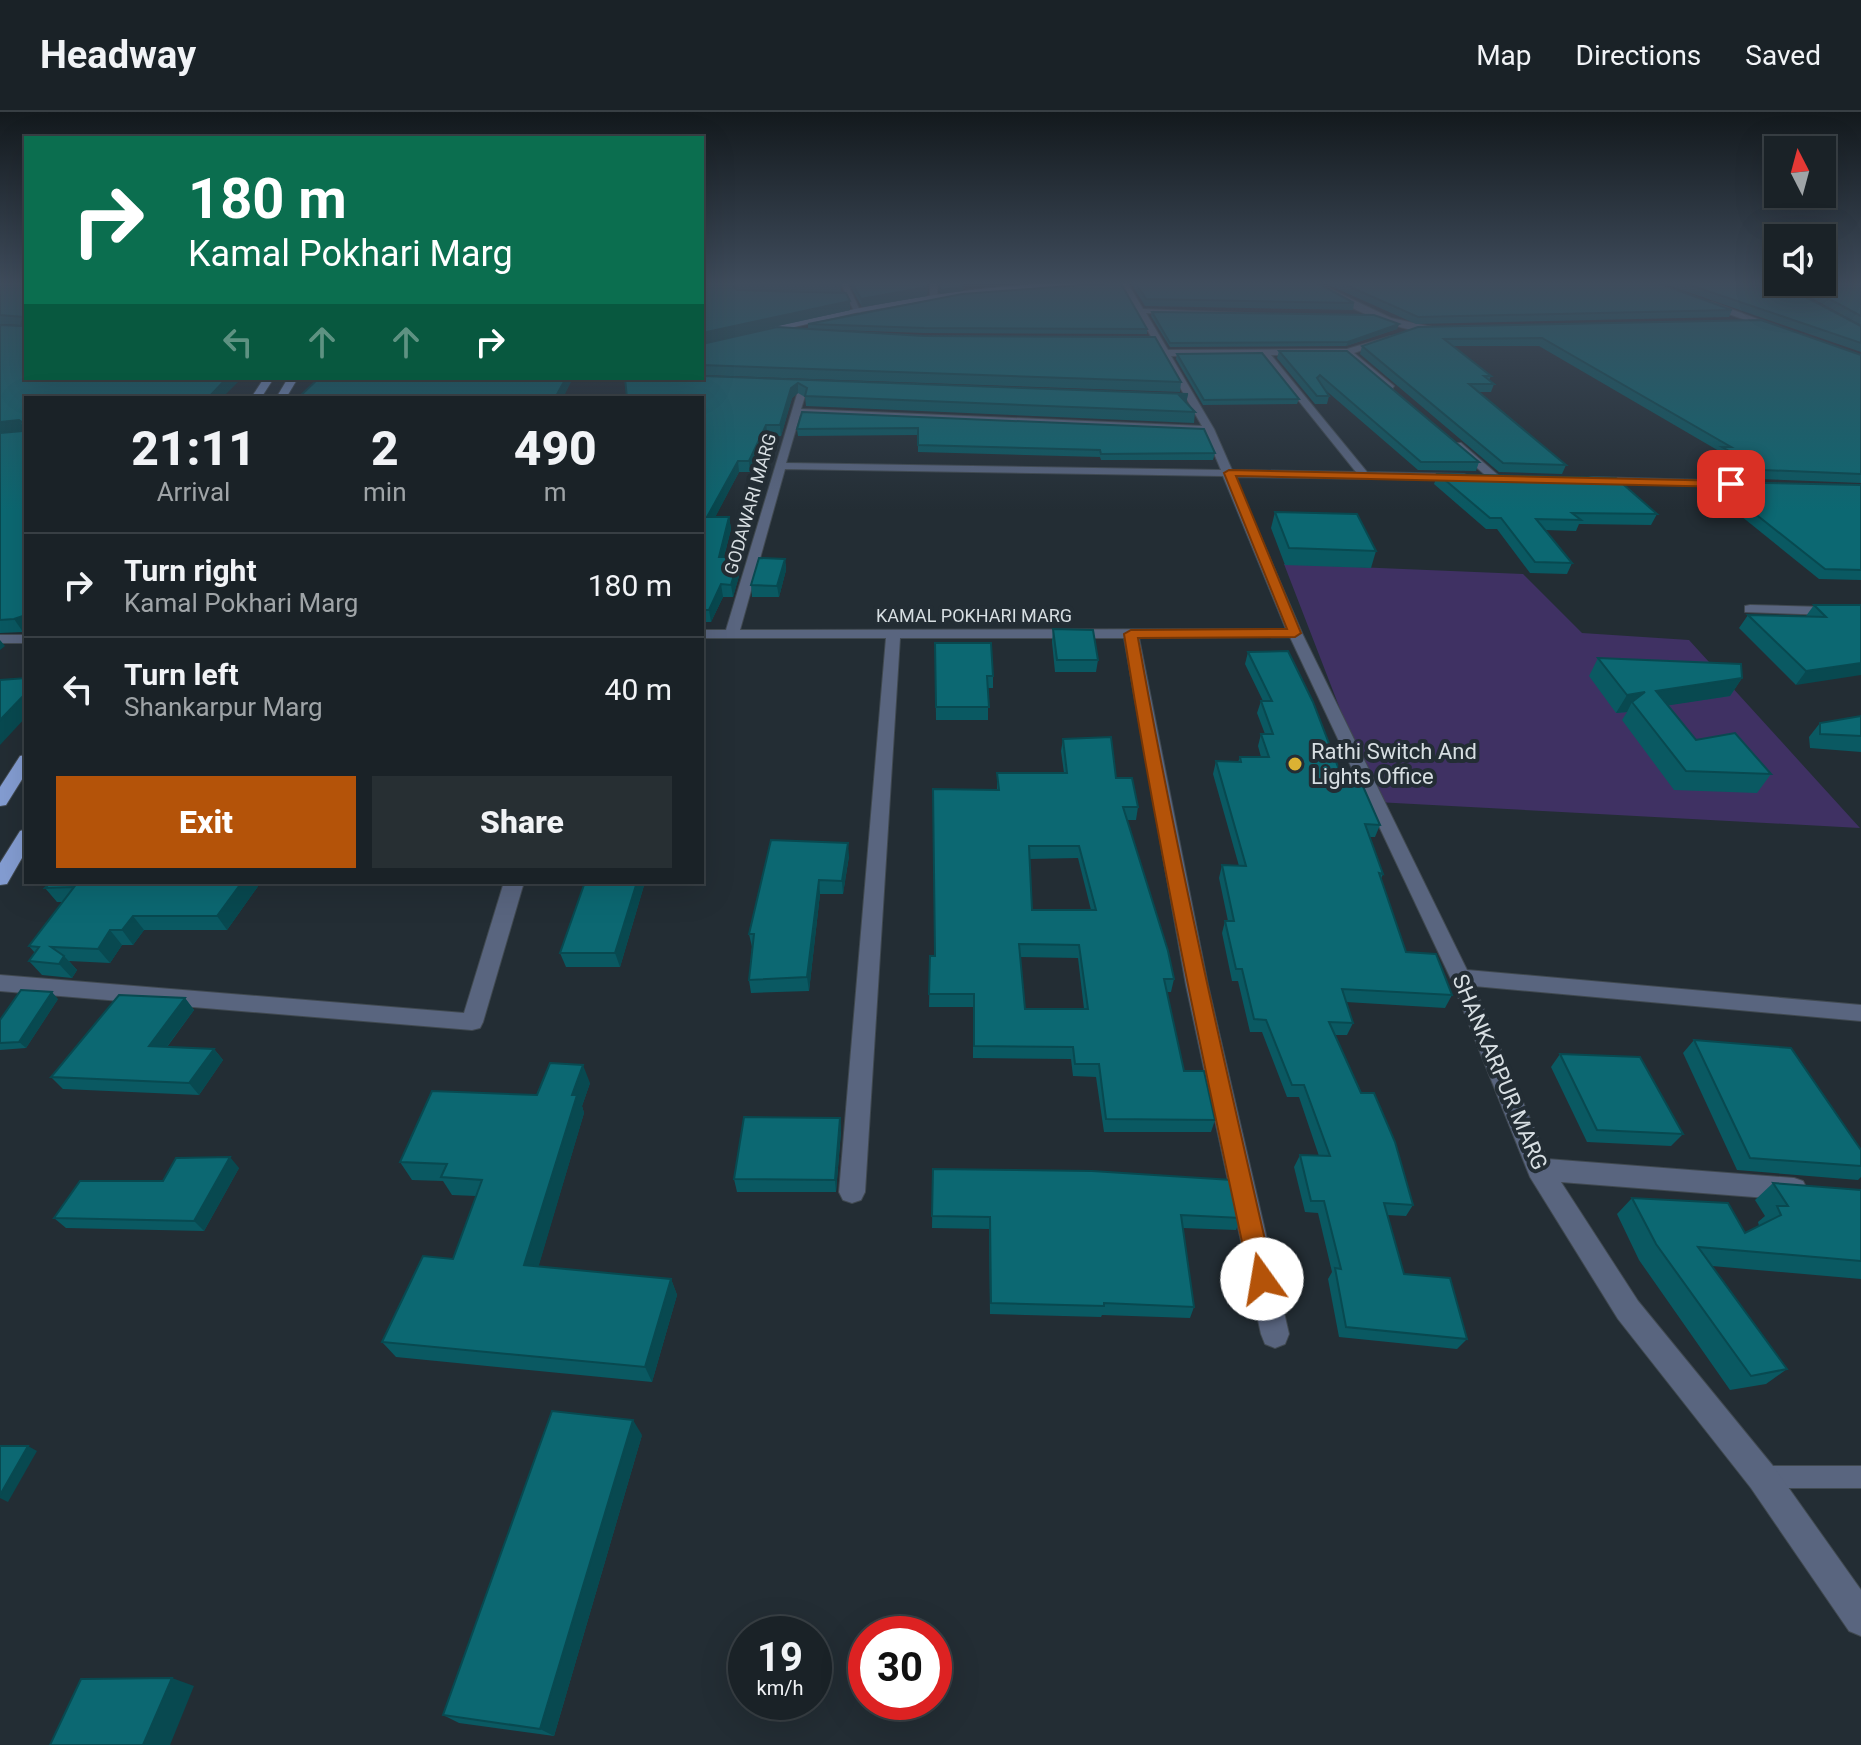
<!DOCTYPE html>
<style>
:root{--surface:#1a2227;--page:#272f33;--text:#f1f3f6;--muted:#9fa4a7;--line:#383f44;--accent:#b45309}
body{margin:0;font-family:Roboto,sans-serif;background:var(--page);color:var(--text);height:100vh;display:flex;flex-direction:column;font-size:30px;white-space:nowrap}
*{box-sizing:border-box;margin:0}
p{font-size:26px;color:var(--muted)}
.icon{flex:none;width:44px;height:44px;fill:none;stroke:currentColor;stroke-width:2;stroke-linecap:round;stroke-linejoin:round}
.map{position:relative;flex:1;overflow:hidden}
.side{position:absolute;left:24px;top:284px;width:680px;height:488px;display:flex;flex-direction:column;background:var(--surface);border-radius:0px;box-shadow:0 8px 32px #0002,0 0 0 2px var(--line)}
.side>*{flex:none}
.top-card{position:absolute;left:24px;top:24px;width:680px;height:244px;border-radius:0px;box-shadow:0 8px 32px #0002,0 0 0 2px var(--line);background:#0b6e4f;color:#fff;overflow:hidden}
.needle{width:52px;rotate:354deg}
.tools{position:absolute;left:1764px;top:24px;display:grid;gap:16px}
.tools a{display:grid;place-items:center;width:72px;height:72px;border-radius:0px;background:var(--surface);box-shadow:0 8px 32px #0002,0 0 0 2px var(--line);font-size:40px}
.speed{position:absolute;left:728px;top:1504px;display:flex;gap:16px;font-size:40px;font-weight:700;text-align:center}
.speed>*{display:grid;place-content:center;width:104px;height:104px;border-radius:50%;background:var(--surface);box-shadow:0 8px 32px #0002,0 0 0 2px var(--line);line-height:1}
.speed small{font-size:20px;font-weight:400}
.speed .limit{border:12px solid #d22;background:#fff;color:#111}
.pin{position:absolute;display:grid;place-items:center;width:68px;height:68px;color:#fff;margin:-34px;border-radius:16px;box-shadow:0 4px 12px #0006}
.me{position:absolute;width:88px;margin:-44px;rotate:347deg;stroke-linejoin:round;filter:drop-shadow(0 0 6px #0008)}
.turn{display:flex;align-items:center;gap:28px;height:168px;padding:0 32px;font-size:36px}
.turn .icon{width:104px;height:104px;stroke-width:2.5}
.turn b{display:block;font-size:56px;line-height:68px}
.lanes{display:flex;align-items:center;height:76px;padding:0 32px;background:#0003;justify-content:center;gap:40px;direction:ltr}
.lanes .off{opacity:.35}
.eta{display:flex;justify-content:space-evenly;align-items:center;height:136px;text-align:center}
.eta b{font-size:48px;font-weight:800;line-height:56px}
.action{display:flex;gap:16px;margin-top:auto;padding:16px 32px}
.action a{flex:1;height:92px;border-radius:0px;background:var(--accent);color:#fff;font-size:32px;font-weight:800;line-height:92px;text-align:center}
.action a+a{background:var(--page);color:var(--text)}
ul{padding:0;list-style:none}
li{display:flex;align-items:center;gap:24px;height:104px;padding:0 32px;border-top:2px solid var(--line)}
li div{flex:1}
li b{display:block;font-size:30px}
li em{font-style:normal}
header{display:flex;align-items:center;gap:48px;box-sizing:border-box;height:112px;padding:0 40px;background:var(--surface);border-bottom:2px solid var(--line)}
header strong{font-size:38px}
nav{display:flex;gap:44px;margin-inline-start:auto;font-size:28px}
.map>svg:first-child{display:block}
.green{fill:#3f3163}
.lines{fill:none;stroke-linecap:round;stroke-linejoin:round}
.lane-casing{stroke:#404950;stroke-width:2}
.street-casing{stroke:#404950;stroke-width:2}
.secondary-casing{stroke:#404950;stroke-width:2}
.primary-casing{stroke:#404950;stroke-width:2}
.lane{fill:#59657f;fill-rule:evenodd}
.street{fill:#59657f;fill-rule:evenodd}
.secondary{fill:#7284ae;fill-rule:evenodd}
.primary{fill:#849dd2;fill-rule:evenodd}
.wall{fill:#0a5962;fill-rule:evenodd}
.shaded-wall{fill:#084950}
.building{fill:#0c6872;stroke:#084950;stroke-width:2;fill-rule:evenodd}
.route{fill:#b45309;stroke:#753606;stroke-width:2}
.poi-dot{fill:#dbb233;stroke:#232d34;stroke-width:3}
.labels{text-anchor:middle;dominant-baseline:central;stroke-width:8;stroke-linejoin:round;paint-order:stroke}
.far-street-label{font-size:18px;fill:#d7dee2;stroke:#232d34}
.poi-label{font-size:22px;fill:#d7dee2;stroke:#232d34;text-anchor:start}
.street-label{font-size:22px;fill:#d7dee2;stroke:#232d34}
</style>
<header>
<strong>Headway</strong>
<nav><a>Map</a><a>Directions</a><a>Saved</a></nav>
</header>
<div class="map">
<svg width="1861" height="1633" viewBox="0 0 1861 1633">
<rect width="100%" height="100%" fill="#232d34"/>
<polygon class="green" points="1284,452 1523,462 1582,521 1689,528 1860,716 1376,690"/>
<g class="lines">
<g class="lane-casing">
<polygon id="lane" points="1762,1354 1861,1354 1861,1376 1762,1376 1754,1373 1751,1365 1754,1357"/>
</g>
<g class="street-casing">
<g id="street">
<polygon points="840,170 847,170 861,201 854,199"/>
<polygon points="930,170 938,170 937,188 930,186"/>
<path d="M1120,170h7l16,27 127,5 -124,-1 22,37 179,-1 44,-13v4l-37,13 40,33 -3,5 -45,-36h-75l96,117 97,2 6,3 -6,3 -229,-3 67,156 165,337 394,35v16l-387,-35 73,173 247,19 9,3 4,8 -4,8 -9,3 -233,-18 77,119 135,165 88,124v46l-12,-5 -98,-143 -133,-169 -88,-142 -80,-200 -160,-340 -151,1 69,347 81,349 -4,10 -10,4 -10,-4 -4,-10 -75,-349 -62,-347h-224l-35,554 -4,8 -9,3 -9,-3 -4,-8 47,-554h-184v-8h24l75,-249 8,2 -8,26 401,17zM1262,243l94,117 -124,-2 -18,-41 -43,-73zM800,303l405,17 16,38 -435,-7zM785,357l438,7 63,153 -546,1z"/>
<path d="M1307,170h9l75,36 50,11c-29,13 -109,-29 -134,-47z"/>
<polygon points="1706,190 1712,190 1781,216 1774,218 1706,194"/>
<polygon points="1453,331 1461,331 1499,364 1499,368 1491,368 1453,335"/>
<polygon points="1592,365 1740,369 1746,372 1740,375 1588,370 1588,366"/>
<polygon points="1750,493 1861,496 1861,504 1745,500 1745,494"/>
<rect x="0" y="523" width="26" height="8"/>
<polygon points="504,770 524,770 483,910 480,916 472,918 0,879 0,863 464,901"/>
</g>
</g>
<g class="secondary-casing">
<path id="secondary" d="M1136,170l-33,6h-74l-78,8 -96,17 -95,22 -4,-2c21,-11 52,-14 76,-19 100,-22 202,-35 304,-32z"/>
</g>
<g class="primary-casing">
<g id="primary">
<polygon points="264,266 274,266 261,286 251,286"/>
<polygon points="288,266 298,266 286,286 276,286"/>
<polygon points="26,643 26,661 6,693 0,694 0,675 20,644"/>
<polygon points="26,717 26,739 7,772 0,773 0,751 20,719"/>
</g>
</g>
<use href="#lane" class="lane"/>
<use href="#street" class="street"/>
<use href="#secondary" class="secondary"/>
<use href="#primary" class="primary"/>
</g>
<g class="wall">
<polygon points="0,170 26,170 26,286 23,520 0,521 0,321 21,213 0,212"/>
<polygon points="702,170 841,172 841,180 810,180 850,198 702,231"/>
<polygon points="848,170 928,170 927,184 862,195"/>
<polygon points="1133,170 1316,170 1354,191 1353,198 1145,194 1132,173"/>
<polygon points="1322,170 1655,170 1732,198 1729,205 1416,212"/>
<polygon points="1659,170 1777,170 1861,214 1861,240"/>
<polygon points="1782,170 1861,170 1861,213"/>
<polygon points="1152,200 1399,212 1397,217 1346,234 1170,235 1151,204"/>
<polygon points="808,212 1147,217 1147,222 924,221 808,217"/>
<polygon points="1418,215 1861,243 1861,371 1758,367 1717,344 1719,339 1539,234 1453,234 1491,264 1489,268 1494,272 1491,280 1479,280 1566,353 1562,362 1499,360 1360,242 1362,234"/>
<polygon points="702,232 1181,270 1180,280 702,263"/>
<polygon points="1279,239 1479,350 1476,359 1418,358 1323,276 1329,284 1327,292 1315,292 1277,246"/>
<polygon points="1177,242 1299,287 1297,292 1203,293 1176,247"/>
<polygon points="625,266 1188,282 1186,291 1195,300 1194,311 806,294 805,285 798,281 792,286 781,324 768,324 750,360 739,360 715,405 729,405 731,417 724,445 739,445 741,457 733,485 723,485 711,510 702,510 702,286"/>
<polygon points="802,300 1215,341 1213,348 1101,348 1100,345 918,340 918,323 798,324 797,317"/>
<polygon points="1438,362 1657,402 1651,413 1579,412 1576,419 1545,418 1572,451 1567,462 1530,461 1497,417 1486,417 1434,372"/>
<polygon points="1715,370 1861,373 1861,468 1819,467 1710,379"/>
<polygon points="1275,400 1376,439 1371,456 1285,453 1271,416"/>
<polygon points="785,447 786,458 779,485 752,485 751,473"/>
<polygon points="1814,493 1861,493 1796,573 1739,516 1748,503 1806,504"/>
<polygon points="1053,517 1098,548 1096,560 1055,560 1052,530"/>
<polygon points="935,531 993,564 993,576 988,576 988,608 936,608"/>
<polygon points="1248,540 1345,673 1380,713 1375,725 1370,725 1383,762 1381,767 1406,840 1452,883 1445,896 1346,890 1353,911 1347,923 1335,923 1413,1093 1406,1104 1387,1103 1404,1162 1467,1227 1457,1237 1339,1225 1328,1167 1332,1160 1318,1101 1305,1100 1294,1055 1300,1043 1319,1044 1299,985 1287,985 1262,920 1250,920 1238,869 1232,869 1222,821 1225,809 1228,809 1219,766 1222,753 1239,754 1213,662 1216,649 1238,650 1240,645 1261,645 1258,634 1261,622 1265,622 1257,601 1261,589 1263,589 1245,552"/>
<polygon points="1598,546 1742,566 1730,584 1668,593 1696,628 1771,662 1757,681 1674,678 1622,608 1627,600 1616,601 1589,564"/>
<polygon points="1861,604 1861,640 1810,636 1809,625 1820,611"/>
<path d="M1063,627l53,39 22,29 -2,13h-9l47,159 -3,13h-4l17,79 31,49 -4,12h-107l-8,-55 -23,-1 -2,-17 -98,-1v-51h-44l1,-51h4l63,-166v-17h67l-3,-22zM1078,746l13,52h-59l-3,-51zM1020,845l58,1 6,51h-59z"/>
<polygon points="849,744 843,782 820,782 809,879 751,881 749,868 752,835 749,822"/>
<polygon points="261,770 227,818 144,818 133,833 122,833 110,851 69,849 77,858 72,866 42,863 29,849 35,841 29,834 62,790 57,790 45,776"/>
<polygon points="585,770 645,770 620,855 566,855 560,841"/>
<polygon points="185,886 194,898 167,935 214,937 223,948 199,983 63,977 51,965"/>
<polygon points="58,887 26,936 0,938 0,908"/>
<polygon points="1694,928 1861,1038 1861,1065 1858,1068 1737,1058 1683,941"/>
<polygon points="1560,942 1683,1022 1671,1034 1587,1030 1551,955"/>
<polygon points="590,971 582,994 584,1001 538,1155 671,1167 677,1183 652,1270 396,1245 382,1230 453,1147 476,1084 452,1083 443,1069 412,1068 400,1050 537,983"/>
<polygon points="840,1006 841,1019 836,1080 737,1080 734,1067"/>
<polygon points="239,1056 204,1119 66,1116 54,1106 163,1069"/>
<polygon points="933,1057 1241,1106 1236,1118 1183,1116 1194,1195 1190,1206 1102,1203 1101,1205 990,1202 989,1117 932,1116"/>
<polygon points="1773,1071 1861,1078 1861,1167 1712,1154 1787,1257 1766,1272 1730,1278 1639,1148 1617,1102 1632,1086 1745,1121 1759,1114 1758,1110 1765,1104 1755,1088"/>
<polygon points="642,1323 554,1624 459,1611 443,1603"/>
</g>
<g class="shaded-wall">
<polygon points="928,170 927,184 862,195 861,187"/>
<polygon points="963,175 963,179 940,182 940,178"/>
<polygon points="850,189 850,198 702,231 702,221"/>
<polygon points="1399,212 1397,217 1346,234 1348,230"/>
<polygon points="227,266 242,266 222,286 208,286"/>
<polygon points="566,266 573,266 563,286 555,286"/>
<polygon points="798,271 798,281 792,286 781,324 780,313 791,276"/>
<polygon points="1188,282 1186,292 1179,283"/>
<polygon points="19,308 26,319 0,321 0,310"/>
<polygon points="766,313 768,324 750,360 749,349"/>
<polygon points="738,349 739,360 709,417 707,405"/>
<polygon points="729,405 731,417 721,457 719,445"/>
<polygon points="739,445 741,457 733,485 731,473"/>
<polygon points="785,447 786,458 779,485 777,474"/>
<polygon points="721,472 723,485 711,510 709,498"/>
<polygon points="26,503 26,519 23,520 14,507"/>
<polygon points="0,528 5,534 0,538"/>
<polygon points="1861,551 1861,563 1796,573 1806,559"/>
<polygon points="1742,566 1730,584 1645,597 1656,579"/>
<polygon points="1645,580 1632,590 1627,600 1616,601 1627,583"/>
<polygon points="26,581 26,605 0,633 0,608"/>
<polygon points="848,731 849,744 843,782 842,769"/>
<polygon points="819,768 820,782 809,879 807,865"/>
<polygon points="242,770 261,770 227,818 217,804"/>
<polygon points="637,770 645,770 620,855 615,841"/>
<polygon points="133,804 144,818 133,833 122,818"/>
<polygon points="110,818 122,833 110,851 98,837"/>
<polygon points="64,844 77,858 72,866 59,852"/>
<polygon points="52,880 58,887 26,936 19,930"/>
<polygon points="185,886 194,898 159,945 149,934"/>
<polygon points="214,937 223,948 199,983 189,971"/>
<polygon points="583,953 590,971 582,994 584,1001 534,1170 524,1153 572,983"/>
<polygon points="840,1006 841,1019 836,1080 835,1068"/>
<polygon points="230,1045 239,1056 204,1119 194,1109"/>
<polygon points="671,1167 677,1183 652,1270 645,1255"/>
<polygon points="633,1308 642,1323 554,1624 540,1617"/>
<polygon points="28,1334 37,1339 8,1390 0,1386 0,1383"/>
<polygon points="172,1566 194,1574 170,1633 143,1633"/>
</g>
<g class="building">
<polygon points="0,170 26,170 26,266 227,266 208,286 26,286 26,503 14,507 0,508 0,321 22,319 23,311 19,308 0,310 0,213 21,214 23,205 0,203"/>
<polygon points="702,170 840,170 841,172 737,172 734,175 737,178 846,181 850,189 702,221"/>
<polygon points="852,170 927,170 927,175 861,187"/>
<polygon points="941,170 961,170 963,175 940,178"/>
<polygon points="1120,170 1147,217 924,216 808,212 962,182"/>
<polygon points="1135,170 1316,170 1354,191 1146,187"/>
<polygon points="1339,170 1655,170 1732,198 1418,205"/>
<polygon points="1681,170 1777,170 1861,214 1861,231"/>
<polygon points="1798,170 1861,170 1861,204"/>
<polygon points="1152,200 1374,203 1399,212 1348,230 1170,231"/>
<polygon points="1761,208 1861,243 1861,362 1763,358 1722,335 1731,335 1542,226 1444,227 1491,264 1484,264 1494,272 1469,272 1566,353 1503,351 1362,234 1418,215"/>
<polygon points="777,215 924,224 1155,225 1181,270 702,253 702,232"/>
<polygon points="1279,239 1347,239 1479,350 1421,350 1320,263 1317,266 1329,284 1317,284"/>
<polygon points="1262,241 1299,287 1204,288 1177,242"/>
<polygon points="702,264 1188,282 1179,283 1195,300 805,284 807,276 798,271 791,276 780,313 766,313 749,349 738,349 707,405 729,405 719,445 739,445 731,473 721,472 709,498 702,498 702,286 627,286 625,266 702,266"/>
<polygon points="319,266 566,266 555,286 298,286"/>
<polygon points="802,300 1204,317 1215,341 1101,342 1100,338 918,333 918,316 797,317"/>
<polygon points="1438,362 1616,366 1657,402 1572,401 1581,408 1536,407 1572,451 1535,450 1501,406 1490,406"/>
<polygon points="1715,370 1861,373 1861,458 1825,457"/>
<polygon points="1275,400 1357,402 1376,439 1289,436"/>
<polygon points="759,446 785,447 777,474 751,473"/>
<polygon points="1814,493 1861,493 1861,551 1806,559 1748,503 1826,505"/>
<polygon points="1053,517 1093,518 1098,548 1057,548"/>
<polygon points="935,531 991,531 993,564 987,564 989,595 936,595"/>
<polygon points="1288,539 1313,590 1345,673 1362,672 1380,713 1365,712 1383,762 1379,761 1406,840 1436,842 1452,883 1342,877 1353,911 1329,910 1361,981 1374,981 1395,1030 1413,1093 1384,1091 1404,1162 1450,1166 1467,1227 1346,1215 1335,1156 1341,1157 1324,1089 1311,1089 1300,1043 1330,1044 1304,973 1292,973 1266,908 1254,907 1242,857 1236,857 1225,809 1234,809 1222,753 1246,754 1216,649 1241,650 1240,645 1269,645 1261,622 1273,622 1261,589 1272,589 1248,540"/>
<polygon points="1598,546 1741,552 1742,566 1656,579 1696,628 1735,621 1771,662 1686,659 1632,590 1645,580 1627,583"/>
<polygon points="26,566 26,581 0,608 0,568"/>
<polygon points="1861,604 1861,624 1820,622 1820,611"/>
<path d="M1111,625l5,41h16l6,29h-15l45,144 6,28h-10l20,92h20l11,49 -109,-1 -7,-55h-24l-2,-17 -99,-1v-52h-45l1,-38h5l-2,-167 66,1 -2,-17h70l-4,-34zM1029,734h50l17,64h-64zM1019,832l60,1 9,64h-63z"/>
<polygon points="771,728 848,731 842,769 819,768 807,865 749,868 754,822 749,822"/>
<polygon points="51,770 242,770 217,804 133,804 122,818 110,818 98,837 51,835 64,844 59,852 29,849 39,835 29,834 74,775 45,776"/>
<polygon points="585,770 637,770 615,841 560,841"/>
<polygon points="21,878 52,880 19,930 0,931 0,908"/>
<polygon points="119,883 185,886 149,934 214,937 189,971 51,965"/>
<polygon points="1694,928 1791,936 1861,1038 1861,1054 1750,1046"/>
<polygon points="1560,942 1640,945 1683,1022 1597,1018"/>
<polygon points="550,951 583,953 572,983 577,983 524,1153 671,1167 645,1255 382,1230 423,1144 453,1147 482,1068 441,1065 447,1052 400,1050 432,979 537,983"/>
<polygon points="744,1005 840,1006 835,1068 734,1067"/>
<polygon points="230,1045 194,1109 54,1106 80,1069 163,1069 176,1046"/>
<polygon points="933,1057 1092,1059 1232,1068 1241,1106 1181,1103 1194,1195 1104,1191 1104,1194 991,1191 990,1105 932,1104"/>
<polygon points="1773,1071 1861,1078 1861,1149 1698,1135 1787,1257 1751,1264 1656,1132 1632,1086 1728,1091 1745,1121 1781,1103 1777,1094 1788,1094"/>
<polygon points="552,1299 633,1308 540,1617 443,1603"/>
<polygon points="0,1334 28,1334 0,1383"/>
<polygon points="172,1566 143,1633 50,1633 81,1567"/>
</g>
<linearGradient id="sky" x2="0" y2="1"><stop stop-color="#13191d"/><stop offset="0.43" stop-color="#3f4c5c"/><stop offset="1" stop-color="#3f4c5c" stop-opacity="0"/></linearGradient>
<rect width="1861" height="398" fill="url(#sky)"/>
<path class="route" d="M1229,358l502,11 6,3 -6,3 -495,-11 65,157 -6,4 -157,1c38,215 87,428 136,641l-3,8 -9,4 -8,-4 -4,-8c-46,-214 -92,-428 -126,-645l7,-4 156,-1 -63,-156z"/>
<circle class="poi-dot" cx="1295" cy="652" r="8"/>
<g class="labels">
<g class="far-street-label">
<text transform="translate(750 392) rotate(-74)">GODAWARI MARG</text>
<text x="974" y="503">KAMAL POKHARI MARG</text>
</g>
<g class="poi-label">
<text x="1311" y="639">Rathi Switch And<tspan x="1311" dy="25">Lights Office</tspan></text>
</g>
<g class="street-label">
<text transform="translate(1500 960) rotate(67)">SHANKARPUR MARG</text>
</g>
</g>
</svg>
<div class="tools">
<a><svg class="needle" viewBox="-14 -14 28 28"><path d="M0-13l5 13h-10z" fill="#e53935"/><path d="M0 13l5-13h-10z" fill="#9fa4a7"/></svg></a>
<a><svg class="icon" aria-label="sound" viewBox="0 0 24 24"><path d="M4 9h4l5-4v14l-5-4H4zM17 9q2 3 0 6"/></svg></a>
</div>
<div class="speed"><div>19<small>km/h</small></div><div class="limit">30</div></div>
<div class="pin" style="left:1731px;top:372px;background:#d93025"><svg class="icon" aria-label="arrive" viewBox="0 0 24 24"><path d="M6 21V4h12l-3 4 3 4H6"/></svg></div>
<svg class="me" style="left:1262px;top:1167px" viewBox="-20 -20 40 40"><circle r="19" fill="#fff"/><path d="M0-13L10 11 0 6-10 11z" fill="#b45309"/></svg>
<div class="top-card">
<div class="turn"><svg class="icon" aria-label="right" viewBox="0 0 24 24"><path d="M7 20v-9h11M14 6l5 5-5 5"/></svg><div><b>180 m</b>Kamal Pokhari Marg</div></div>
<div class="lanes"><svg class="icon off" aria-label="left" viewBox="0 0 24 24"><path d="M17 20v-9H6M10 6l-5 5 5 5"/></svg><svg class="icon off" aria-label="ahead" viewBox="0 0 24 24"><path d="M12 20V5M6 11l6-6 6 6"/></svg><svg class="icon off" aria-label="ahead" viewBox="0 0 24 24"><path d="M12 20V5M6 11l6-6 6 6"/></svg><svg class="icon" aria-label="right" viewBox="0 0 24 24"><path d="M7 20v-9h11M14 6l5 5-5 5"/></svg></div>
</div>
<section class="side">
<div class="eta">
<div><b>21:11</b><p>Arrival</p></div>
<div><b>2</b><p>min</p></div>
<div><b>490</b><p>m</p></div>
</div>
<ul>
<li><svg class="icon" aria-label="right" viewBox="0 0 24 24"><path d="M7 20v-9h11M14 6l5 5-5 5"/></svg><div><b>Turn right</b><p>Kamal Pokhari Marg</p></div><em>180 m</em></li>
<li><svg class="icon" aria-label="left" viewBox="0 0 24 24"><path d="M17 20v-9H6M10 6l-5 5 5 5"/></svg><div><b>Turn left</b><p>Shankarpur Marg</p></div><em>40 m</em></li>
</ul>
<div class="action"><a>Exit</a><a>Share</a></div>
</section>
</div>
